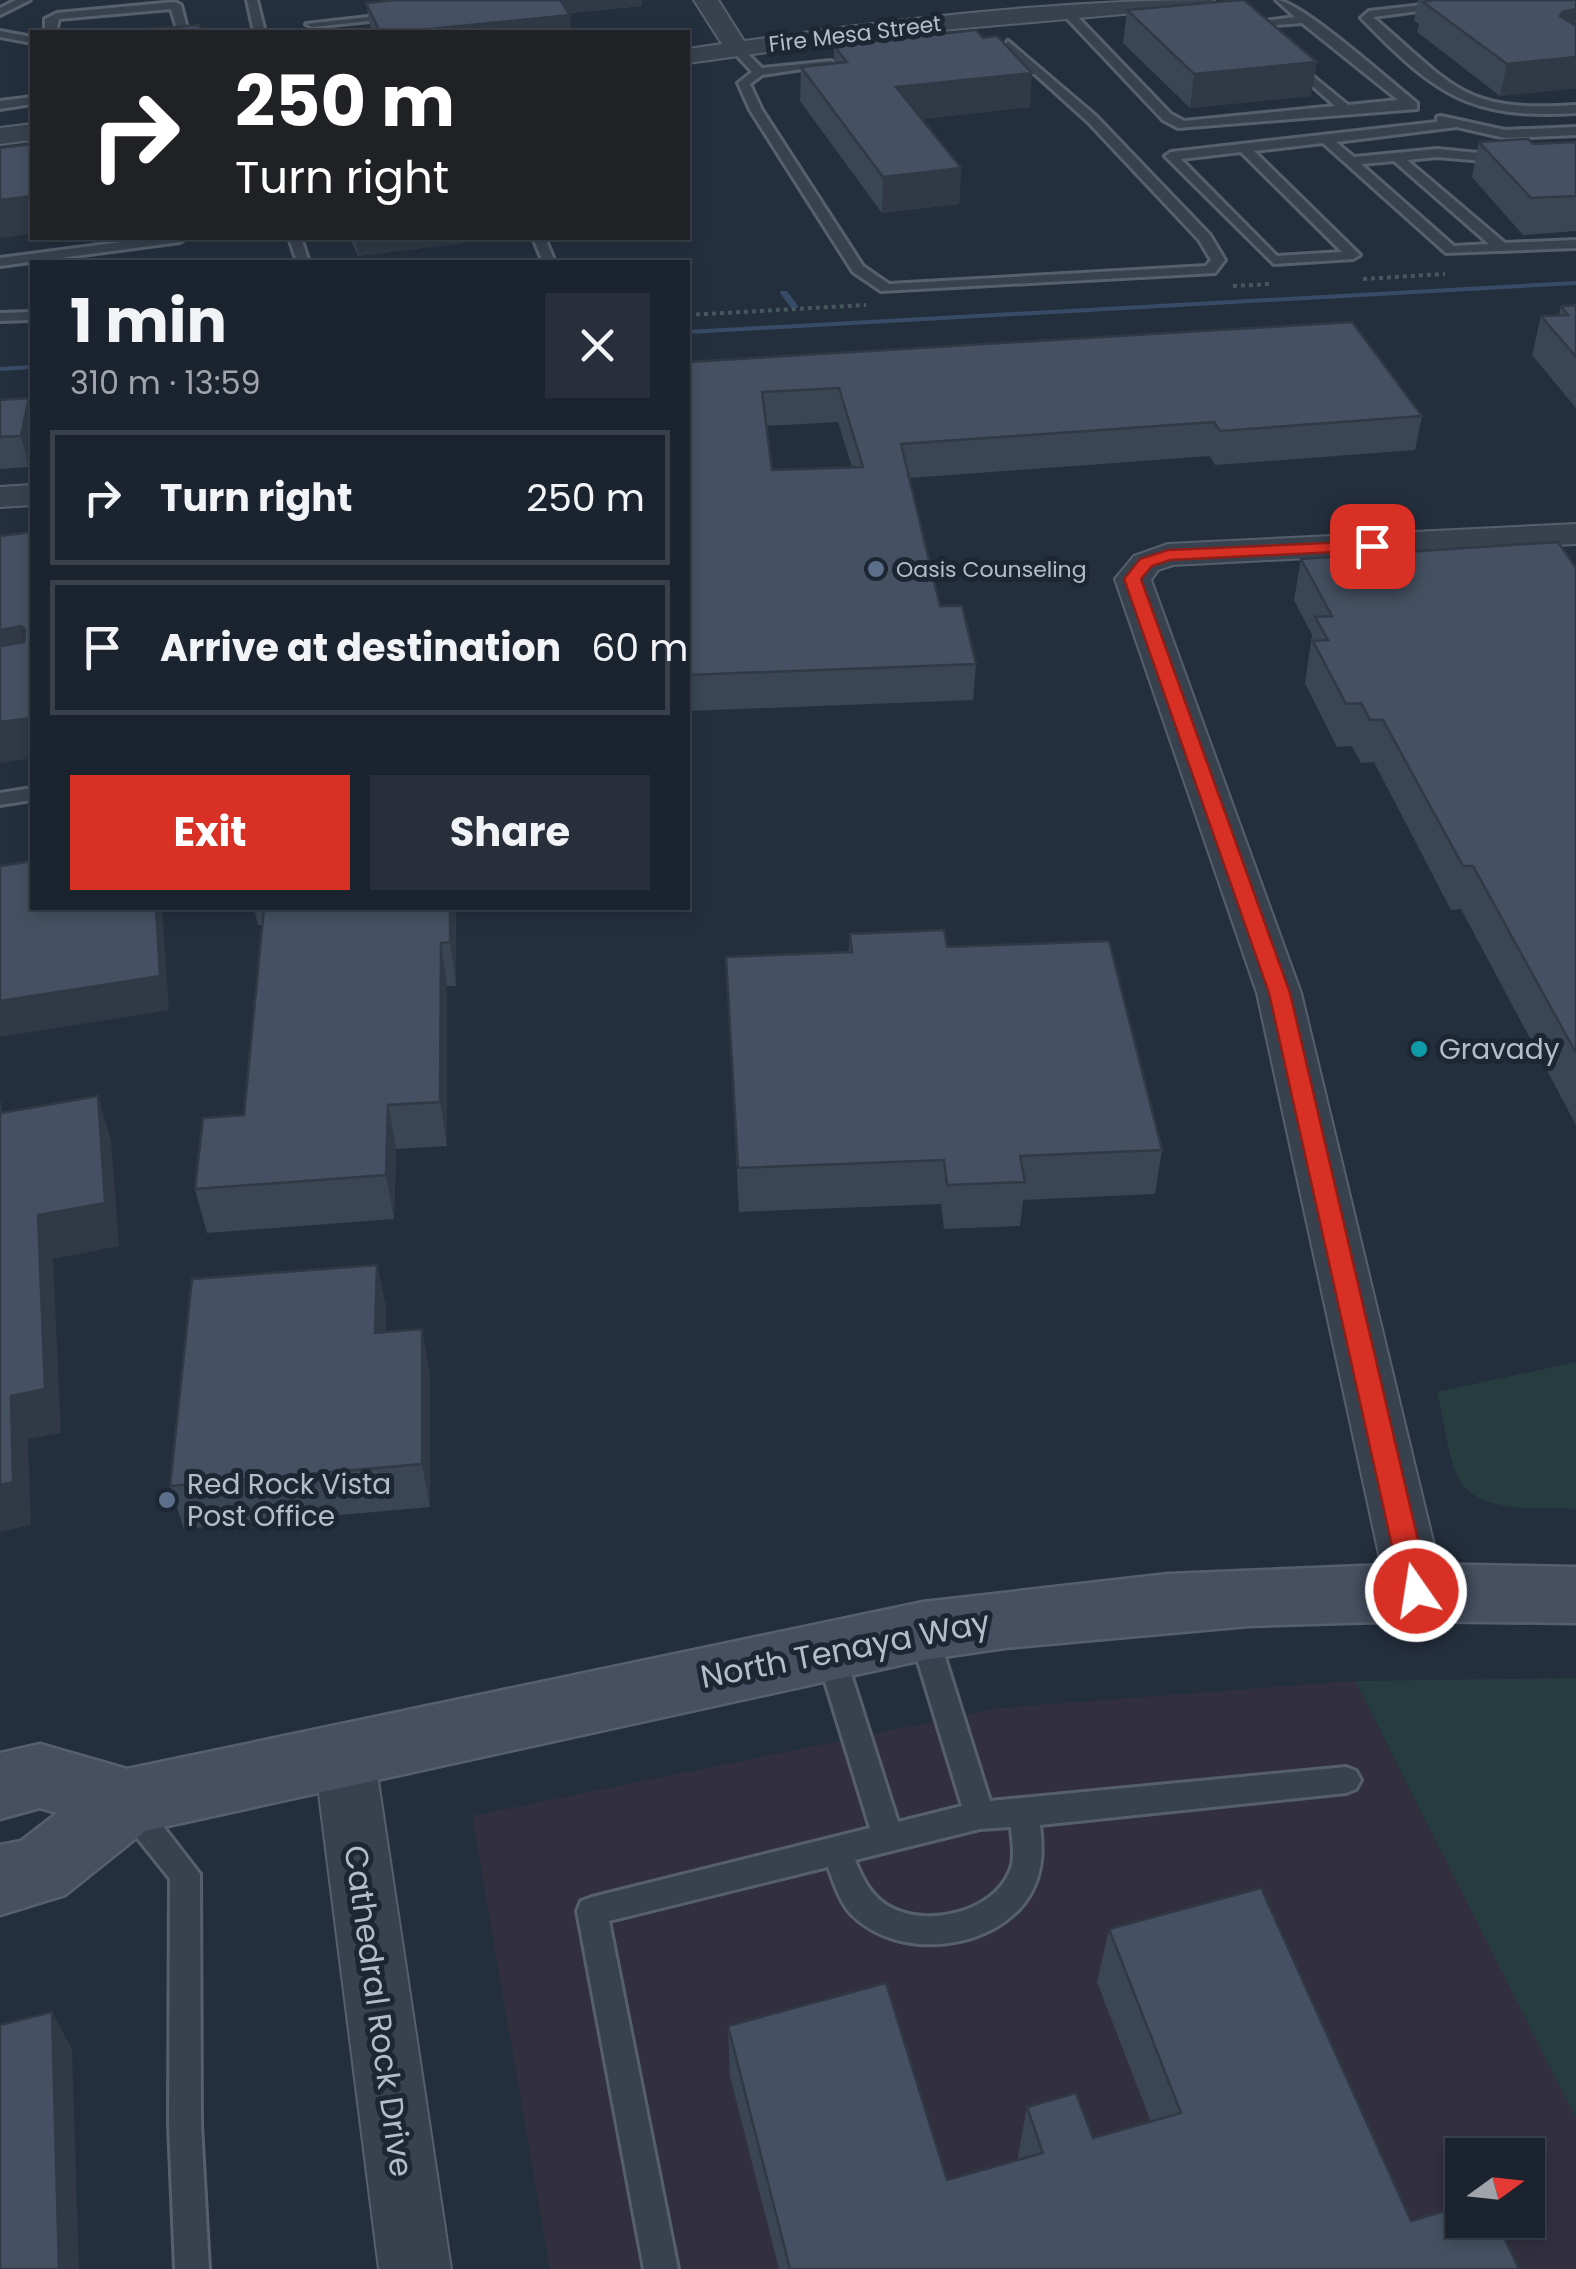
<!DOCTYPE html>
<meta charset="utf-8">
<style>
:root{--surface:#1b232e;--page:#282f3a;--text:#f1f3f6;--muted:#a0a4aa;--line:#39404a;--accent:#d93025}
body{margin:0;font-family:Poppins,sans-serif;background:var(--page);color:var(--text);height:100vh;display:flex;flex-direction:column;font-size:38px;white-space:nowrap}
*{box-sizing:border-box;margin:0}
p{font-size:32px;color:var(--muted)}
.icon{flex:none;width:55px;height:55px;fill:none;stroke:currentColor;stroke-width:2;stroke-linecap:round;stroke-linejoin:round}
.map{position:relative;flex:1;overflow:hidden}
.details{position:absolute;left:30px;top:260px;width:660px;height:650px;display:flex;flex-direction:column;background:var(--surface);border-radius:0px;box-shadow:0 5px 15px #0003,0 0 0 2px var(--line)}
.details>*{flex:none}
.hud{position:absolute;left:30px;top:30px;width:660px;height:210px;border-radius:0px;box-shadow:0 5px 15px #0003,0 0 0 2px var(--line);background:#202124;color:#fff;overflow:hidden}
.needle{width:65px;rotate:75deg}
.controls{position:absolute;left:1445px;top:2138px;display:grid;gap:20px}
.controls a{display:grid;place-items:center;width:100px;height:100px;border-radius:0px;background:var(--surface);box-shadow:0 5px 15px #0003,0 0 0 2px var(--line);font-size:50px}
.pin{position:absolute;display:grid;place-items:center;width:85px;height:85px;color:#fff;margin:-42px;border-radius:20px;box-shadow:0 5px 15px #0006}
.me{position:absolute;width:110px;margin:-55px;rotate:347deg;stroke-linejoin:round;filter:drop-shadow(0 0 8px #0008)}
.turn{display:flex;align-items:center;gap:35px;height:210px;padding:0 40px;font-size:45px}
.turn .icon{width:130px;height:130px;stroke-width:2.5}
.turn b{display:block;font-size:70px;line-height:85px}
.round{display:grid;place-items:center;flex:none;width:105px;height:105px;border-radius:0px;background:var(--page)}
.head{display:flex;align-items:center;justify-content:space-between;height:170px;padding:0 40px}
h1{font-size:60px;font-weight:700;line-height:75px}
.cta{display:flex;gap:20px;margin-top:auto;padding:20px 40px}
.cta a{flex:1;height:115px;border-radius:0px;background:var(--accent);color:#fff;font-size:40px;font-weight:700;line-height:115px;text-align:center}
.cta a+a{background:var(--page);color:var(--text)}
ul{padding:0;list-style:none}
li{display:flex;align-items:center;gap:30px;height:135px;margin:0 20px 15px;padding:0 20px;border:5px solid var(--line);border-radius:0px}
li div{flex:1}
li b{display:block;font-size:38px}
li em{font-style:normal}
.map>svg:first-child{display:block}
.medical{fill:#32303f;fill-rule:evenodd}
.green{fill:#263c3f}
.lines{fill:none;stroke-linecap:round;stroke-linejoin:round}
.stream{fill:#394c67;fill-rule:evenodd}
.lane-casing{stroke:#565f6c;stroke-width:6}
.street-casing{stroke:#565f6c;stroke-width:4}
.secondary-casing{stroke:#565f6c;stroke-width:5}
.path{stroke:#44595c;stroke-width:4;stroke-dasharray:4 4;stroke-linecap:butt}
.lane{fill:#38414e;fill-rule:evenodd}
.street{fill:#38414e;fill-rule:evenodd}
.secondary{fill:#465061;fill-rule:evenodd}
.wall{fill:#3b4654;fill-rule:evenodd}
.shaded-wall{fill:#303945}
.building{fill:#455162;stroke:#303945;stroke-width:2.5;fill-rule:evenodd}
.route{fill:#d93025;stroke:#8d1f18;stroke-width:2.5}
.service-dot{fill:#5c6f8a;stroke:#1d2633;stroke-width:4}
.culture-dot{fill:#0f9aa8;stroke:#1d2633;stroke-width:4}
.labels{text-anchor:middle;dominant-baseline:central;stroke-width:10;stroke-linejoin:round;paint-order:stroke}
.far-street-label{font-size:22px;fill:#b4bcc9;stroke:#1d2633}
.far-poi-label{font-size:22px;fill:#b4bcc9;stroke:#1d2633;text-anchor:start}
.poi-label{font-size:28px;fill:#b4bcc9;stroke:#1d2633;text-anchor:start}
.near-street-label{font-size:32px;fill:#b4bcc9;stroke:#1d2633}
</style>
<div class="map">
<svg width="1576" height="2269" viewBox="0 0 1576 2269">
<rect width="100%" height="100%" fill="#242f3e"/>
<path class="medical" d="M1355,1681l221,437v151h-1026l-78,-453 529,-108zM1462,2155h66v65h-66z"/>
<g class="green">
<path d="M1576,1362v147c-33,-2 -92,5 -114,-25 -13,-17 -19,-69 -25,-92z"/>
<polygon points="1576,1678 1576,2118 1355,1681"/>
</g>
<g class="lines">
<g class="stream">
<polygon points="1576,281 1576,285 688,334 688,330"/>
<polygon points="781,291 787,291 798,306 797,308 791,308 780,293"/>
<polygon points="32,365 32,369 0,371 0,367"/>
</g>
<g class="lane-casing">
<g id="lane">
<polygon points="16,0 30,0 0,15 0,8"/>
<polygon points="247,0 257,0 265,32 254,32"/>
<path d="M1276,0c24,0 116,83 141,103v6l-239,19 -15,-8 -102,-108 10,-2 100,104 13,7 151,-15 -46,-41 4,-5 55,45 50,-5 -96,-77 -62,5 -6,-3 61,-8z"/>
<path d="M1467,0h35l-129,17c81,69 89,96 203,88v8c-107,7 -142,-20 -215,-95l8,-7z"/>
<polygon points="175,2 181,5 188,32 178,32 171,9 59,19 56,32 45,32 45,19 57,13"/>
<polygon points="403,13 399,18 312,27 306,24"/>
<polygon points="0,31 32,37 32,43 0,37"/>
<polygon points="1008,41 1096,116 1210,235 1225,260 1215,273 881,291 853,272 750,110 738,83 752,72 732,50 742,48 762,68 831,61 837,64 762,75 750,84 762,110 863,266 889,284 1206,266 1211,260 1199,240 1088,122 1004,46"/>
<polygon points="32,97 32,104 0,109 0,101"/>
<path d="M1441,116l64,14 71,-3v8l-71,3 -48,-11 -121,15 18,15 83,-8 73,7v6l-4,1 -69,-6 -30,3 98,83 71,-3v8l-130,5 -123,-110 -69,8 106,104 -7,4 -79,5 -109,-108 6,-4 266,-30v-5zM1241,152l101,100 -65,4 -96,-97zM1394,161l95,83 -35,2 -93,-82z"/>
<polygon points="153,238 187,238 180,242 0,266 0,258"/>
<polygon points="289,238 301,238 309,262 297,262"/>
<polygon points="533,238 545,238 555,262 543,262"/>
<polygon points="32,312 32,320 0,321 0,313"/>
<polygon points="32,788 32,800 0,805 0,793"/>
<path d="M923,1620l10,4 4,8 53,169 356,-34 10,4 5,9 -5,9 -10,4 -306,32c3,24 3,46 -9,68 -33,58 -132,69 -179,22 -12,-12 -18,-32 -24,-48l-219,54 69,348h-34l-67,-358 4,-10 11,-4 278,-69 -54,-176 4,-9 10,-3 10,3 4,9 54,170 64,-16 -53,-174 4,-8zM1011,1827c1,14 5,33 -2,46 -17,39 -81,54 -117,35 -20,-10 -29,-28 -37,-48l125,-31z"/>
<polygon points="132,1795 142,1799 200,1874 201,2124 209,2269 175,2269 169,2124 170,1879 122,1819 117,1809 122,1799"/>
</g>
</g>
<g class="street-casing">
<g id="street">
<path d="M694,0h24l26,41c156,-22 312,-41 470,-41l-12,7 -305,27 -209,29v-14l34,-5z"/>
<polygon points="32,124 32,140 0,144 0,128"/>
<polygon points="32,485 32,505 0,507 0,487"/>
<polygon points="1576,524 1576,544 1173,565 1158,570 1151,580 1301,993 1445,1591 1436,1608 1416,1615 1396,1608 1387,1591 1257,993 1115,579 1134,556 1168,544"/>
<polygon points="344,1727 365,1735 374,1754 451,2269 379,2269 314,1754 323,1735"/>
</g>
</g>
<g class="secondary-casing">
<polygon id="secondary" points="1412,1564 1576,1567 1576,1623 1412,1621 1249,1626 1005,1648 923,1660 145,1831 65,1895 0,1915 0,1845 21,1841 57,1813 40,1808 0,1819 0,1753 40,1744 127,1769 923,1602 1168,1574"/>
</g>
<g class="path">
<polyline points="1363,279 1445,274"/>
<polyline points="1233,286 1270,284"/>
<polyline points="688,315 866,305"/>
</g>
<use href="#lane" class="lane"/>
<use href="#street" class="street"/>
<use href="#secondary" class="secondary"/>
</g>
<g class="wall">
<polygon points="1418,0 1576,0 1576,88 1500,96 1417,32 1419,24 1414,21"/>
<polygon points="366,3 642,6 569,13 571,32 371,32"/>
<polygon points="1127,10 1311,96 1190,108 1123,43"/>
<polygon points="834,46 1030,107 922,119 961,168 959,204 882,213 800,101 801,67 834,64"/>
<polygon points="1479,142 1533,144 1576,142 1576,231 1523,235 1472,177"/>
<polygon points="350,238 494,238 494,239 358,256"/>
<polygon points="1576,305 1576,408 1532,355 1541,316 1559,315 1561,306"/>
<path d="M688,362l734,54 -7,34 -200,15 -5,-9 -301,22 31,128 36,58 -3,36 -285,11zM838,422l14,45 -80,3 -6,-44z"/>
<polygon points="29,398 32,411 32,450 29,467 0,469 0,400"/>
<polygon points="1301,559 1576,568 1576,1125 1461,909 1451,910 1374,762 1361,763 1352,746 1337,747 1305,683 1312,635 1294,600"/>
<polygon points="254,908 456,908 456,986 447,986 447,1146 396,1149 394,1219 207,1233 195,1189 244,1115 263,925 258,925"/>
<polygon points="850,934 947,947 1162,1150 1155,1194 1023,1200 1020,1226 944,1229 941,1204 739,1212 726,957 849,952"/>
<polygon points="377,1265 386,1308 385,1332 430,1373 430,1507 184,1529 170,1486"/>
<polygon points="1109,1929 1411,2221 1519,2269 779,2269 730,2076 728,2026 947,2180 1019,2160 1018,2156 1027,2107 1093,2138 1151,2122 1097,1982"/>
</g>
<g class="shaded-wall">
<polygon points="554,0 642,0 642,6 555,14"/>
<polygon points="1576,9 1576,38 1560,16 1562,12"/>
<polygon points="570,15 571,32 400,32"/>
<polygon points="1576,57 1576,88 1500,96 1507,64"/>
<polygon points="1317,62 1311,96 1190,108 1194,74"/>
<polygon points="1032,73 1030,107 895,122 896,87"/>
<polygon points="961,168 959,204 882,213 883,177"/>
<polygon points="32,196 32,234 0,238 0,200"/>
<polygon points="355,238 494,238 494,239 358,256"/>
<polygon points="29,398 32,411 32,450 29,467 21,436"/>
<polygon points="21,626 31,664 0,670 0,630"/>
<polygon points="32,718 32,758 0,763 0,722"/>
<polygon points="156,908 162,908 169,1010 0,1037 0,1001"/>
<polygon points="450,908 456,908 456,986 450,942"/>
<polygon points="441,943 447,986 447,1146 440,1102"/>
<polygon points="98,1096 111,1140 119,1246 53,1259 61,1433 28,1439 31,1525 0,1532 0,1485 11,1396 38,1215"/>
<polygon points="388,1105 396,1149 394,1219 386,1175"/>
<polygon points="377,1265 386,1308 384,1377 375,1333"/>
<polygon points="422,1329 430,1373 430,1507 422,1464"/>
<polygon points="52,2012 72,2049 79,2269 59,2269"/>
</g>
<g class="building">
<polygon points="396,0 560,0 570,15 400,32 380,32 366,3"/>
<polygon points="1240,0 1244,0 1317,62 1194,74 1127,10"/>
<polygon points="1434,0 1576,0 1576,9 1562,12 1560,16 1576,26 1576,57 1507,64 1423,2"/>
<polygon points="199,25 201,32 111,32"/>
<polygon points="976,30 983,38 997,36 1032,73 896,87 961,168 883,177 801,67 847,62 834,46"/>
<polygon points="1528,139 1533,144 1576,142 1576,196 1531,198 1479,142"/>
<polygon points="32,144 32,196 0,200 0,148"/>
<polygon points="1576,305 1576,357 1541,316 1568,315 1561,306"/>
<path d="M1352,322l70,94 -202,15 -6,-9 -313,22 39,162h22l14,58 -288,11v-313zM839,388l24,79 -91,3 -10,-78z"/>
<polygon points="29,398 21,436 0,437 0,400"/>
<polygon points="32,532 32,718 0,722 0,646 24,642 25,630 21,626 0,630 0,536"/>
<polygon points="1558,542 1576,568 1576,1053 1473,866 1463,866 1383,720 1370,720 1361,703 1346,704 1313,641 1328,640 1315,617 1332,616 1301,559"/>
<polygon points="32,861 32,908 156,908 160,976 0,1001 0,866"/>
<polygon points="264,908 450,908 450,942 441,943 440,1102 388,1105 386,1175 195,1189 203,1118 244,1115"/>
<polygon points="944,930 947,947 1109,941 1162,1150 1020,1156 1025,1182 947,1185 944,1160 738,1168 726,957 852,952 850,934"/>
<polygon points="98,1096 105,1203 38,1215 45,1389 11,1396 13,1482 0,1485 0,1102 1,1113"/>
<polygon points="377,1265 375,1333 422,1329 422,1464 170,1486 192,1279"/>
<polygon points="1261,1888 1411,2221 1462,2206 1462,2220 1496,2220 1519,2269 790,2269 728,2026 886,1983 947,2180 1043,2153 1027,2107 1076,2093 1093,2138 1181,2113 1109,1929"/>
<polygon points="52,2012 59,2269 0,2269 0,2025"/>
</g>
<polygon class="route" points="1372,541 1378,543 1378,550 1170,560 1152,566 1141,579 1290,993 1430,1591 1426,1599 1416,1602 1406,1599 1402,1591 1269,993 1124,579 1140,559 1168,550"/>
<g class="service-dot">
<circle cx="876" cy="569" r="10"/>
<circle cx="167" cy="1500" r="10"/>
</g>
<circle class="culture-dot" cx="1419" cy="1049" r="10"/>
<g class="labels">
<g class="far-street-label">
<text transform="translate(855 34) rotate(-7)">Fire Mesa Street</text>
</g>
<g class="far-poi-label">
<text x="896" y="569">Oasis Counseling</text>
</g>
<g class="poi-label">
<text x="1439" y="1049">Gravady</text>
<text x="187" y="1484">Red Rock Vista<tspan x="187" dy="32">Post Office</tspan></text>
</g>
<g class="near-street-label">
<text transform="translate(845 1649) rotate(-11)">North Tenaya Way</text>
<text transform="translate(379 2011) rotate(82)">Cathedral Rock Drive</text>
</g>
</g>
</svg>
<div class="controls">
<a><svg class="needle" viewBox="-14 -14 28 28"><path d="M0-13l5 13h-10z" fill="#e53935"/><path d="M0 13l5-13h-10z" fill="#a0a4aa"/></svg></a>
</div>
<div class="pin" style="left:1372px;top:546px;background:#d93025"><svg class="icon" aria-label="arrive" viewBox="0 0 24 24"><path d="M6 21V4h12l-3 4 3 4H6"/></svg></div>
<svg class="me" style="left:1416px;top:1591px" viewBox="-20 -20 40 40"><circle r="17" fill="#d93025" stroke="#fff" stroke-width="3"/><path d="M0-11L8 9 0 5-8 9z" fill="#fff"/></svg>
<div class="hud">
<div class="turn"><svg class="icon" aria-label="right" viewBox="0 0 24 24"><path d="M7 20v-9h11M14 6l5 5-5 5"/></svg><div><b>250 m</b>Turn right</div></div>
</div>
<section class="details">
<div class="head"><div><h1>1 min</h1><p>310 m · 13:59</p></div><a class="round"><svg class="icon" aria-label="close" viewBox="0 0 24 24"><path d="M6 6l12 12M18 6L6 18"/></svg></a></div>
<ul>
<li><svg class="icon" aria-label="right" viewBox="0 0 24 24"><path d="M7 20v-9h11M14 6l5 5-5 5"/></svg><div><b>Turn right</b></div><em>250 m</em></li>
<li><svg class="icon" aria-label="arrive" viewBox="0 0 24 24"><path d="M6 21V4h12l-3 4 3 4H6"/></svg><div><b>Arrive at destination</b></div><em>60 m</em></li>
</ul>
<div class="cta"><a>Exit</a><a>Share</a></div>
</section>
</div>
